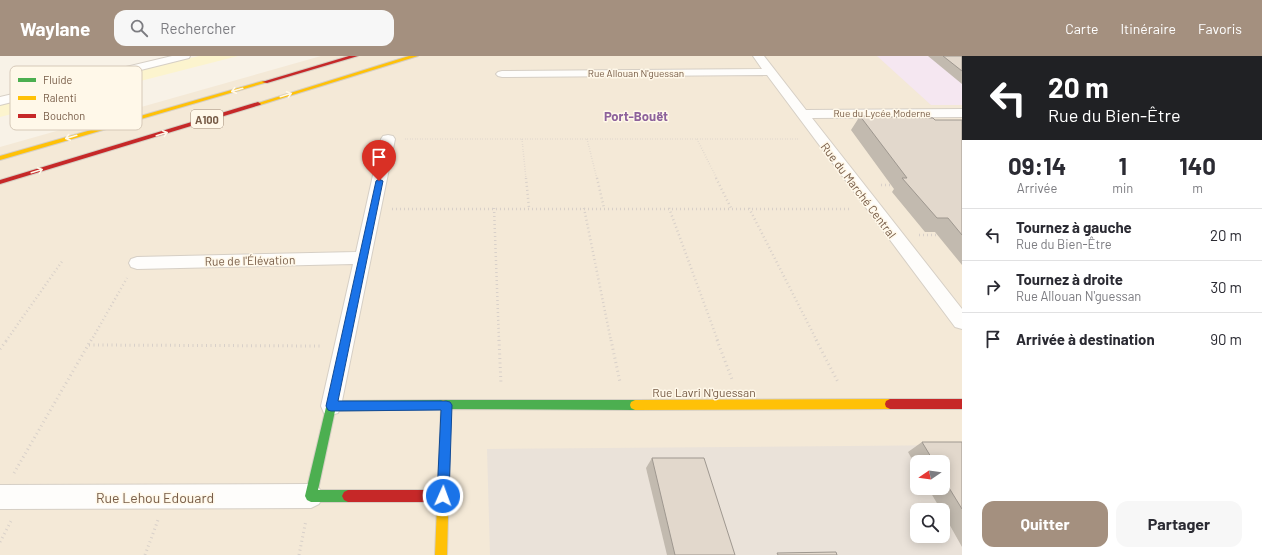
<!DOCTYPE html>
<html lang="fr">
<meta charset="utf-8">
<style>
:root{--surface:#fff;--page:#f7f7f7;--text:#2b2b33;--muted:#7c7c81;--line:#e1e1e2;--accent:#a4907f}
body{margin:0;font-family:Barlow,sans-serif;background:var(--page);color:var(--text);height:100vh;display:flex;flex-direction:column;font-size:15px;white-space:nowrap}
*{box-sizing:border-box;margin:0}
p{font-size:13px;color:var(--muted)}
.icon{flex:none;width:22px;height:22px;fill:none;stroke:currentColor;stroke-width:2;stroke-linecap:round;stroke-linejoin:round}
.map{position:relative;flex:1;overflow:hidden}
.sheet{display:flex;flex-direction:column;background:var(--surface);width:300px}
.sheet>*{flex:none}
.top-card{background:#202124;color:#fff;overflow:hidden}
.needle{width:26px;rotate:257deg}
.controls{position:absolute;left:910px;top:399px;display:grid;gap:8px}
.controls a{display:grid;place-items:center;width:40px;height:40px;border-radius:8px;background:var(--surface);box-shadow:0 2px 10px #0003;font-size:20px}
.pin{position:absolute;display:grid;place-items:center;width:34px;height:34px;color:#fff;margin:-41px -17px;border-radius:50% 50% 50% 0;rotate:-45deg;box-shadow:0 0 4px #0007}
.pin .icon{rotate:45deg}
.me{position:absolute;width:44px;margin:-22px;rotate:2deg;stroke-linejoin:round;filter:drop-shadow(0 0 3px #0008)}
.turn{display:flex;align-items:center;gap:14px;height:84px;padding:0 20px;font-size:18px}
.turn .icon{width:52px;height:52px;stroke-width:2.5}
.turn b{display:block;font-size:28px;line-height:34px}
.eta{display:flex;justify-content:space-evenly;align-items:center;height:68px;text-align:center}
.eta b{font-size:24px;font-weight:700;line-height:28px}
.primary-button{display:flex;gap:8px;margin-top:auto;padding:8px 20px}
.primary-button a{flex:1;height:46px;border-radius:12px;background:var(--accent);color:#fff;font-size:16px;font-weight:700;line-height:46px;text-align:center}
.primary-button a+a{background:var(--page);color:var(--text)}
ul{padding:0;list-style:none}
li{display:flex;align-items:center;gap:12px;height:52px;padding:0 20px;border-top:1px solid var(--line)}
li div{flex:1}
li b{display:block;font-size:15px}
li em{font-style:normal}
header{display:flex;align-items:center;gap:24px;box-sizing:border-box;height:56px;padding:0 20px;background:var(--accent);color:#fff}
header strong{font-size:19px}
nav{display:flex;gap:22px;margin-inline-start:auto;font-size:14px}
.search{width:280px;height:36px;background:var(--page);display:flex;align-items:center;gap:10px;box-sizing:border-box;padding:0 14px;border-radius:12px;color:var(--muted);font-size:15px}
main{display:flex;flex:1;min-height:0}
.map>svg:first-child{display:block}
.residential{fill:#f4e9d7;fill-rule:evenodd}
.industrial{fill:#eae2d9;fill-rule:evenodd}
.education{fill:#f5e7f1}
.sand{fill:#fcf4ce}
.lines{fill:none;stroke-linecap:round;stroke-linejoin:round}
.street-casing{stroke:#d6cfc5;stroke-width:2}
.fast-casing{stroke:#d6cfc4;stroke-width:2}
.slow-casing{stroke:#d6cfc4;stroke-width:2}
.jam-casing{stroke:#d6cfc4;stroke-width:2}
.path-far2{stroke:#d8d0c9;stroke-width:1.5;stroke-dasharray:0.5 2;stroke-linecap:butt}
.path-far1{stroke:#d8d0c9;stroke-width:2.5;stroke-dasharray:1 3;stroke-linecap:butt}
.path{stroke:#d8d0c9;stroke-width:3;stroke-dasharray:1 3.5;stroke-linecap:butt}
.street{fill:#fefdfb;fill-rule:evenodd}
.fast{fill:#4caf50;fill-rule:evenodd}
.slow{fill:#ffc107;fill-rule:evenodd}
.jam{fill:#c62828;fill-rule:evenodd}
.wall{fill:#c2baaf}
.building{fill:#e2d8cc;stroke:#9e978f}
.oneway{stroke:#fff8e9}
.route{fill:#1a73e8;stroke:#114b97}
.labels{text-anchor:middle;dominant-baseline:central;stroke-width:3;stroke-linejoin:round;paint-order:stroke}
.far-street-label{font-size:10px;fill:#775c47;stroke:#fff8e9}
.shield{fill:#fff8e9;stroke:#a08b78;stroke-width:1}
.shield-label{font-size:11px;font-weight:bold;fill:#775c47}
.street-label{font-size:12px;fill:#775c47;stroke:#fff8e9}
.far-district-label{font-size:13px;font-weight:bold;fill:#8d629b;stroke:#fff8e9}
.near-street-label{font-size:14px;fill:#775c47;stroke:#fff8e9}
.key{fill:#fff8e9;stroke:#d6c9b8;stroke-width:1}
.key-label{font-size:11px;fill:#775c47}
</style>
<header>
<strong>Waylane</strong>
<div class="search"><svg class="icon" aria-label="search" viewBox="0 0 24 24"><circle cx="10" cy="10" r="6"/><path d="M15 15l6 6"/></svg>Rechercher</div>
<nav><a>Carte</a><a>Itinéraire</a><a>Favoris</a></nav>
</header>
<main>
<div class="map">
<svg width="962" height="499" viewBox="0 0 962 499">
<rect width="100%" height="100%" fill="#f8f2e7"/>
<path class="residential" d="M321,0h641v499h-962v-408zM917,406h26v26h-26zM917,454h26v26h-26z"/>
<path class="industrial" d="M962,389v110h-472l-3,-106zM917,406h26v26h-26zM917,454h26v26h-26z"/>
<polygon class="education" points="877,0 962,0 962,49 931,49"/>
<polygon class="sand" points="199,0 238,0 0,61 0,49"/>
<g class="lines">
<g class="street-casing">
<g id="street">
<polygon points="172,0 190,0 189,2 0,49 0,41"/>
<polygon points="753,0 764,0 806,54 962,53 962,61 812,62 962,253 962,273 955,271 767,19 502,21 498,20 496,18 498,16 502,15 762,13"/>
<polygon points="388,79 393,80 395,83 341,350 338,357 331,359 324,357 321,350 353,208 137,213 131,211 129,207 131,203 137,201 356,196 381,83 383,80"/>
<polygon points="311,428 319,432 323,440 319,448 311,452 0,453 0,429"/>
</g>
</g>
<g class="fast-casing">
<polygon id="fast" points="443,344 635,344 639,346 640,349 639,352 635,354 444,353 335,355 318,434 348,434 352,436 354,440 352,444 348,446 311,446 307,444 305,440 327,347 331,345"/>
</g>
<g class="slow-casing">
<g id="slow">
<polygon points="409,0 418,0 260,49 255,48"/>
<polygon points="263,25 268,26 0,104 0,100"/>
<polygon points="890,343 894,345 895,348 894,351 890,353 635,354 631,352 630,349 631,346 635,344"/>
<polygon points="443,344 450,346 451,349 447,499 435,499 441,353 438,349 439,346"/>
</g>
</g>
<g class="jam-casing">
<g id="jam">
<polygon points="349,0 358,0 267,27 262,26"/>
<polygon points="258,46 261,48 260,49 0,128 0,124"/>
<polygon points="890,343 962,343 962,353 890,353 886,351 885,348 886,345"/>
<polygon points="348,434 443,434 447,436 449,440 447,444 443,446 348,446 344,444 342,440 344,436"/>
</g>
</g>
<g class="path-far2">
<polyline points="405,83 800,83"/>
<polyline points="522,83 526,123"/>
<polyline points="587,83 597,123"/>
<polyline points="697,83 717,123"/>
</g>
<g class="path-far1">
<polyline points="526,122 529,152"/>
<polyline points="597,122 604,152"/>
<polyline points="716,122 731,152"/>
<polyline points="881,129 894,129"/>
<polyline points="494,152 499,285"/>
<polyline points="584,152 611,285"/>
<polyline points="669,152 718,285"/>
<polyline points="749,152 817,285"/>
<polyline points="392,153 851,153"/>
<polyline points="919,179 942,179"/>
<polyline points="6,285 63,204"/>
<polyline points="91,285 127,222"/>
</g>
<g class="path">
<polyline points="499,284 501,328"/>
<polyline points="611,284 620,326"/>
<polyline points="717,284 733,326"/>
<polyline points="816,284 838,326"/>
<polyline points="89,289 322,290"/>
<polyline points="0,293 7,284"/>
<polyline points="14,417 91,284"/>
<polyline points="0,486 11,465"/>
<polyline points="145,499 158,464"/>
<polyline points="299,499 306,464"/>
</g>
<use href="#street" class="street"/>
<use href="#fast" class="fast"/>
<use href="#slow" class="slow"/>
<use href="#jam" class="jam"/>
</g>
<g class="wall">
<polygon points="928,0 962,0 962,28"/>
<polygon points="860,60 935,64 962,64 962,209 935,176 925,176 892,136 894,133 851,74"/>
<polygon points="922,386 962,386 962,491 943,457 943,454 941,454 928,432 943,432 943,406 917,406 917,412 908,396"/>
<polygon points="652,402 735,499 667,499 646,412"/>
</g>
<g class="building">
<polygon points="943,0 962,0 962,15"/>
<polygon points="860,60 933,62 935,64 962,64 962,179 948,162 937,162 902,122 907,122"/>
<polygon points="922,386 962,386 962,453 943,422 943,406 934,406"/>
<polygon points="652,402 704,402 735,499 675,499"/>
<polygon points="836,496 837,499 778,499 777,497"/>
</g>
<defs><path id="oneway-shaft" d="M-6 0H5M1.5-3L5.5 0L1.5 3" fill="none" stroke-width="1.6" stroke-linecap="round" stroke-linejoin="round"/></defs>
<g class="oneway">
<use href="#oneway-shaft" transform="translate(237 34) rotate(164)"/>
<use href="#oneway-shaft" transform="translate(286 39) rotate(-17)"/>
<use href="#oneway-shaft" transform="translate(162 78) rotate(-17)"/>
<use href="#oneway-shaft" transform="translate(71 81) rotate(164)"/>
<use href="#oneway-shaft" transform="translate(37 115) rotate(-17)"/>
</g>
<polygon class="route" points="379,123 383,125 338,345 446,345 450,346 452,349 449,440 447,444 443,446 439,444 437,440 441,354 331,355 328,354 326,350 376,125"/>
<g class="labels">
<g class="far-street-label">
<text x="636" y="17">Rue Allouan N'guessan</text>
<text x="882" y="57">Rue du Lycée Moderne</text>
</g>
<rect class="shield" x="191" y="54" width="32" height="18" rx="3"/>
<g class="shield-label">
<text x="207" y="63">A100</text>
</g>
<g class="street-label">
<text transform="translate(859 134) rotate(53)">Rue du Marché Central</text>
<text transform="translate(250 204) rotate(-1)">Rue de l'Élévation</text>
<text x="704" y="336">Rue Lavri N'guessan</text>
</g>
<g class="far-district-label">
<text x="636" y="60">Port-Bouët</text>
</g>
<g class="near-street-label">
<text x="155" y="441">Rue Lehou Edouard</text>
</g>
</g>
<rect x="10" y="10" width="132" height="64" rx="6" class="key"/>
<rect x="18" y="22" width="18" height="4" fill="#4caf50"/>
<rect x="18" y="40" width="18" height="4" fill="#ffc107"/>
<rect x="18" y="58" width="18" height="4" fill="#c62828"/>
<g class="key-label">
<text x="43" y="28">Fluide</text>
<text x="43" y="46">Ralenti</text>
<text x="43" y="64">Bouchon</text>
</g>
</svg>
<div class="controls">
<a><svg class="needle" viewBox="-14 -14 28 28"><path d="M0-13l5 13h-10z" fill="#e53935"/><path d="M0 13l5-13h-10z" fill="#7c7c81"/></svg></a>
<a><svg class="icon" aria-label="search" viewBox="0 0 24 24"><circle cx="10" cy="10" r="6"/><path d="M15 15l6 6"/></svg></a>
</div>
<div class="pin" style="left:379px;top:125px;background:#d93025"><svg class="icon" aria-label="arrive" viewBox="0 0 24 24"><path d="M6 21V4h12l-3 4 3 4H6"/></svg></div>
<svg class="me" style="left:443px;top:440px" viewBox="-20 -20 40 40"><circle r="17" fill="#1a73e8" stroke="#fff" stroke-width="3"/><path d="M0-11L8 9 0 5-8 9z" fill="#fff"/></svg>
</div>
<section class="sheet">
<div class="top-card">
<div class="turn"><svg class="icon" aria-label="left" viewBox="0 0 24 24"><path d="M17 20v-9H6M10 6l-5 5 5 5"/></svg><div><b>20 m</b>Rue du Bien-Être</div></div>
</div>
<div class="eta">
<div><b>09:14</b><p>Arrivée</p></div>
<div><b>1</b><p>min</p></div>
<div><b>140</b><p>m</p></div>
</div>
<ul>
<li><svg class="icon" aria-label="left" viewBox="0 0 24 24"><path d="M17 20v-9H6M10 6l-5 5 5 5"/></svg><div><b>Tournez à gauche</b><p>Rue du Bien-Être</p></div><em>20 m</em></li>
<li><svg class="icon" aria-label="right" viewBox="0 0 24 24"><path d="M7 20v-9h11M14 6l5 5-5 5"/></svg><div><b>Tournez à droite</b><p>Rue Allouan N'guessan</p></div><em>30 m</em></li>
<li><svg class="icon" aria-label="arrive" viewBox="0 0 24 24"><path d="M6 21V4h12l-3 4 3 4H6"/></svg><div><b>Arrivée à destination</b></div><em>90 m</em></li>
</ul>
<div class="primary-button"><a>Quitter</a><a>Partager</a></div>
</section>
</main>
